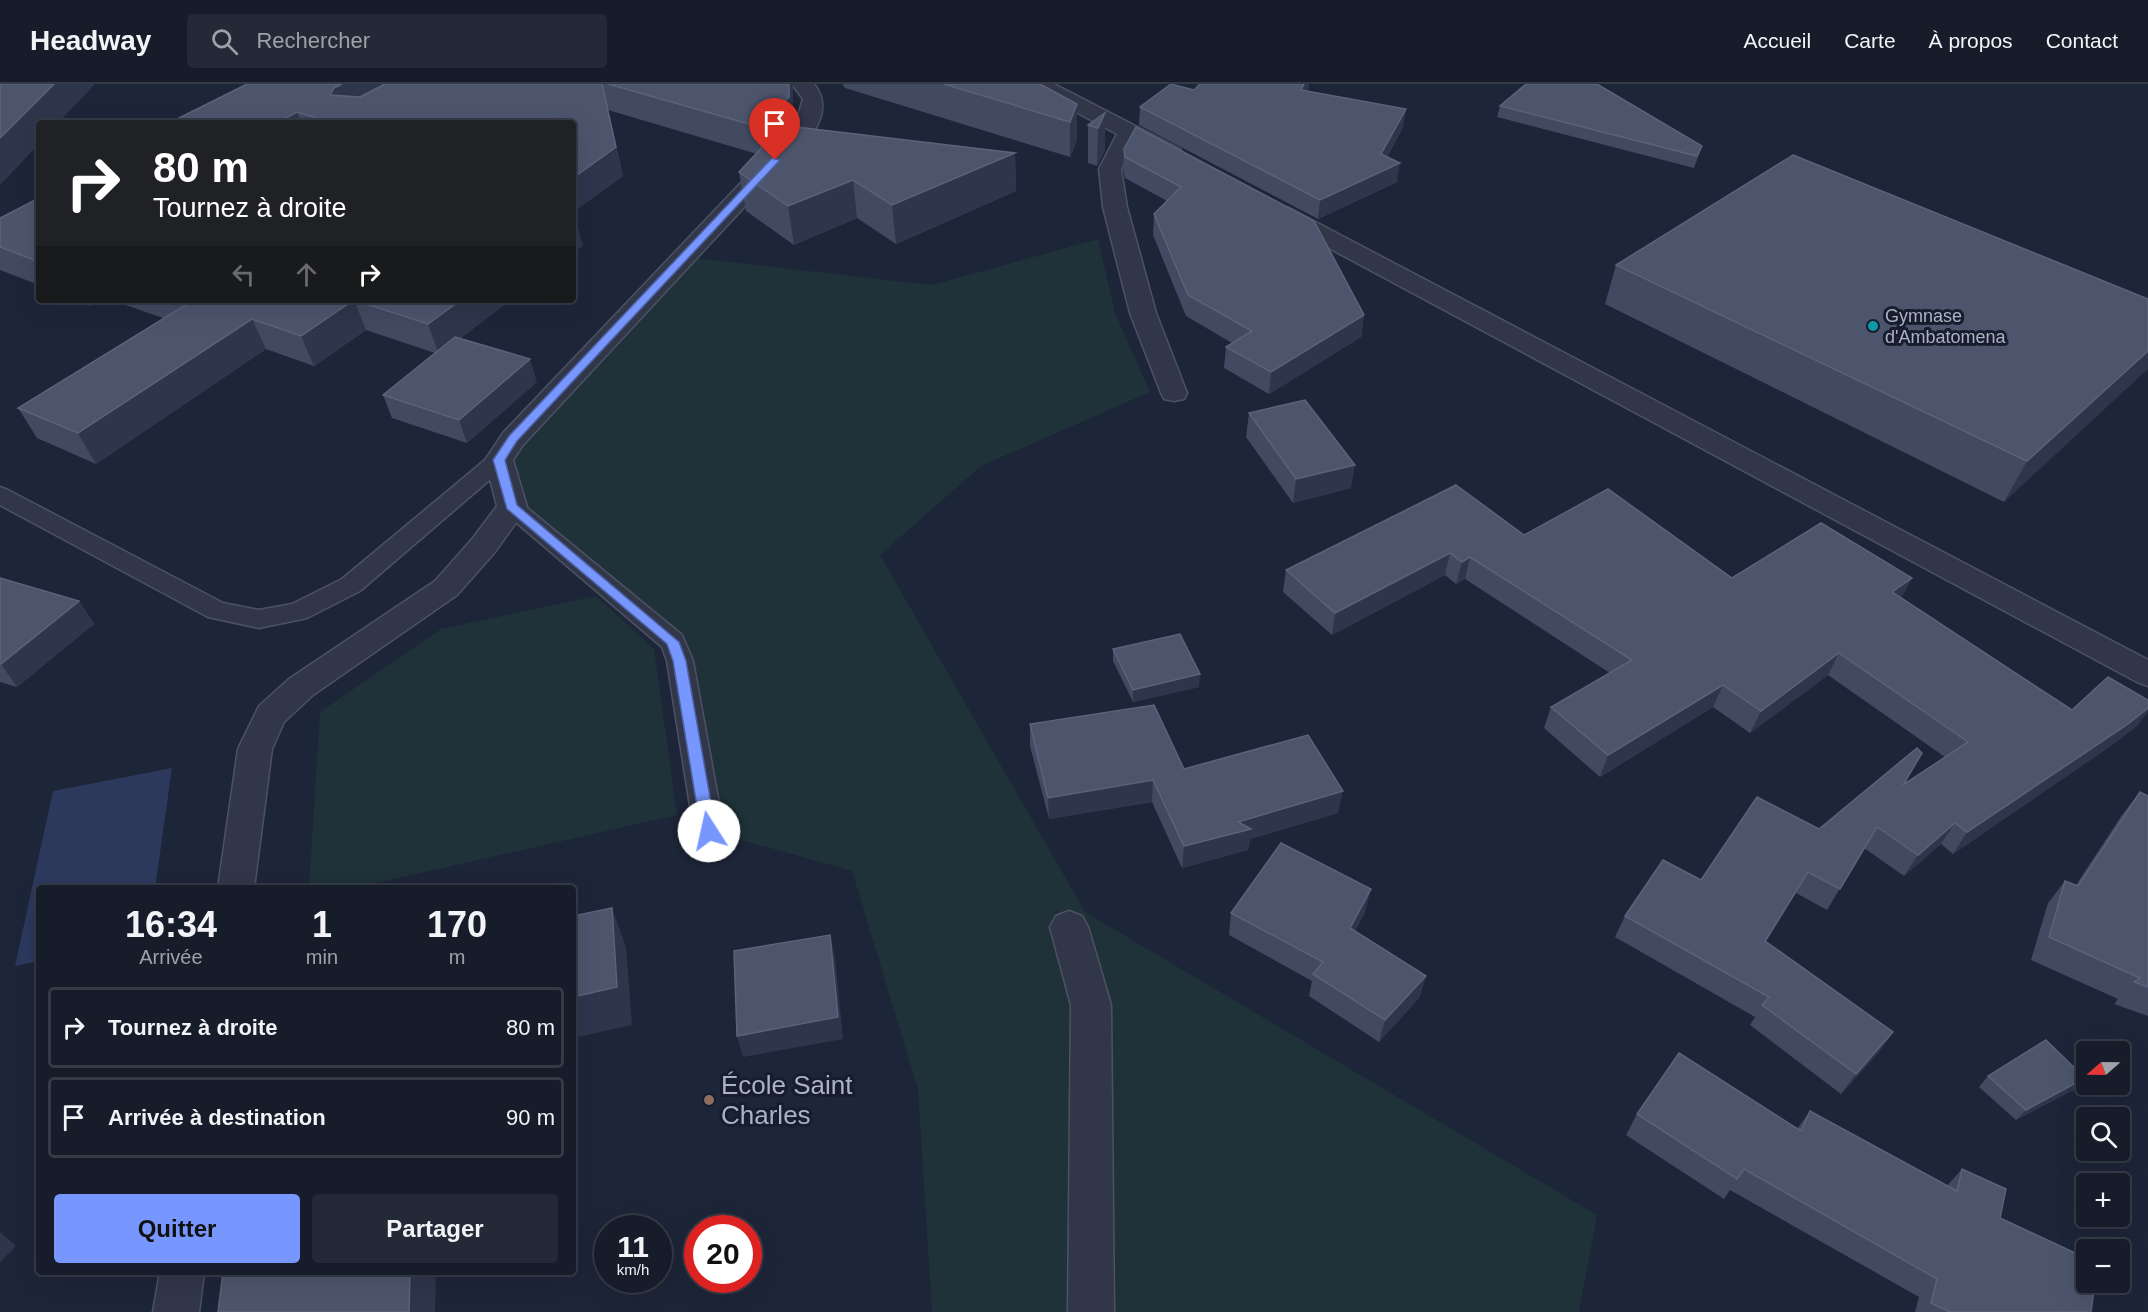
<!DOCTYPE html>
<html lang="fr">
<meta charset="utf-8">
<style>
:root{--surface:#161c2a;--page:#232936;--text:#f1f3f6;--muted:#9ea1a8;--line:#353a47;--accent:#7797ff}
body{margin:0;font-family:Arial,sans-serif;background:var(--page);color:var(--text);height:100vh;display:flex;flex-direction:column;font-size:22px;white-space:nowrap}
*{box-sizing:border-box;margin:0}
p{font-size:20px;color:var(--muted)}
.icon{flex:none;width:33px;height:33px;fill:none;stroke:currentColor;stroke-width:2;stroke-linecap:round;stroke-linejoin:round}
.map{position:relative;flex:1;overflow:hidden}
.sheet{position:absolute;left:36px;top:801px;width:540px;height:390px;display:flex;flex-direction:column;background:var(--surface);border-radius:6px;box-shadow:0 6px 24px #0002,0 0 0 2px var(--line)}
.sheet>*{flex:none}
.top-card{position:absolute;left:36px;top:36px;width:540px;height:183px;border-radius:6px;box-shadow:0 6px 24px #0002,0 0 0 2px var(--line);background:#202124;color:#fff;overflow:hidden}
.needle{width:39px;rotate:250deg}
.tools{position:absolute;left:2076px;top:957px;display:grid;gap:12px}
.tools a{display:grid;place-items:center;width:54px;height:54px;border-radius:6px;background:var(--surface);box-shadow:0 6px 24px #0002,0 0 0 2px var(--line);font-size:30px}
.speed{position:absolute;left:594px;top:1131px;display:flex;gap:12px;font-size:30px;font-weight:700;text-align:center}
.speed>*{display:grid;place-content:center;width:78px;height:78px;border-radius:50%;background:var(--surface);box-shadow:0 6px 24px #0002,0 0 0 2px var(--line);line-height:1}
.speed small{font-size:15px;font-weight:400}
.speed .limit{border:9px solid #d22;background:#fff;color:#111}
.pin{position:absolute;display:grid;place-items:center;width:51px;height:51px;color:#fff;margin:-62px -26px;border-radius:50% 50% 50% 0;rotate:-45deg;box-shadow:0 0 6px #0007}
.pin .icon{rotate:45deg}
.me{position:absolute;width:66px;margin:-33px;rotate:350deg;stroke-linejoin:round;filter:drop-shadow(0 0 4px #0008)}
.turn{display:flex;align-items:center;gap:21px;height:126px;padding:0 18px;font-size:27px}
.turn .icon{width:78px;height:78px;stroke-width:2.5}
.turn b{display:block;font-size:42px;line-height:51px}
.lanes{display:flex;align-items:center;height:57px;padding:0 18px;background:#0003;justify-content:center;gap:30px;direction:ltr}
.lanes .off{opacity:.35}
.eta{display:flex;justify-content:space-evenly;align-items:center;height:102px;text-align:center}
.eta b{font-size:36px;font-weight:700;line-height:42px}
.button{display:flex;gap:12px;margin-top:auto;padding:12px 18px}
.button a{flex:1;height:69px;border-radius:6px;background:var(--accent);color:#111;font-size:24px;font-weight:700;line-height:69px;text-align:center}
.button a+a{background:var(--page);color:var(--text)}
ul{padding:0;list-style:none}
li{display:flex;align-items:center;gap:18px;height:81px;margin:0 12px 9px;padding:0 6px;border:3px solid var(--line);border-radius:6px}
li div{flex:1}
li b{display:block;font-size:22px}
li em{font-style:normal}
header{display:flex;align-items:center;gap:36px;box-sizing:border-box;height:84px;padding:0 30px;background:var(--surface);border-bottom:2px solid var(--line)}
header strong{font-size:28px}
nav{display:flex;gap:33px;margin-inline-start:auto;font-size:21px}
.search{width:420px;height:54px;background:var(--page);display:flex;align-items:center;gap:15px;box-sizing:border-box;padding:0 21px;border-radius:6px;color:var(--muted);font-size:22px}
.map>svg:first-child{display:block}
.green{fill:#1f3239}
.water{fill:#2c395d}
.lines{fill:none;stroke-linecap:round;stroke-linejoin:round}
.lane-casing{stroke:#4c5264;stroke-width:3}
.street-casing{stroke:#4c5264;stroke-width:3}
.lane{fill:#313749;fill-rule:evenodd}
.street{fill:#313749;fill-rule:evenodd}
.wall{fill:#414a61}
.shaded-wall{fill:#2e364c}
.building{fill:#4c556c;stroke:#5b637a;stroke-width:1.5}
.route{fill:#7797ff;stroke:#4d62a6;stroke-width:1.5}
.culture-dot{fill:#0f9aa8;stroke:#171d2d;stroke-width:2}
.education-dot{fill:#8d6e63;stroke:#171d2d;stroke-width:2}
.labels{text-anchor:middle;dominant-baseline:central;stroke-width:6;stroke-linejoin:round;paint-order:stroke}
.far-poi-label{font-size:18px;fill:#abb1c6;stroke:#171d2d;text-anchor:start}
.near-poi-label{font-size:26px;fill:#abb1c6;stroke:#171d2d;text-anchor:start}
</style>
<header>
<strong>Headway</strong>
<div class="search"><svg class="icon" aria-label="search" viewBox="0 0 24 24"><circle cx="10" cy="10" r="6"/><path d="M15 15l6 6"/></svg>Rechercher</div>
<nav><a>Accueil</a><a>Carte</a><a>À propos</a><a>Contact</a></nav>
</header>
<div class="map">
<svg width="2148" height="1228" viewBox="0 0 2148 1228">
<rect width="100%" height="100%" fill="#1d2538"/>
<g class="green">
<polygon points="1098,155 1115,229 1150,308 981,382 880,471 1085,828 1597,1131 1579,1228 932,1228 918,1005 852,787 709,747 673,558 512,423 513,355 686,173 932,201"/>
<polygon points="596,512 654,565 677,731 354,804 309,804 320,628 441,545"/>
</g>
<polygon class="water" points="172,684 155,804 39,804 39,877 15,882 53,707"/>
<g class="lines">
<g class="lane-casing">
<g id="lane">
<polygon points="499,369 507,371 511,376 507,381 360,507 307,534 259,544 208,533 0,421 0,403 8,406 223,519 259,526 292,520 342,495 491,371"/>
<polygon points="512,415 520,418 682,551 693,577 724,747 719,755 709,759 699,755 694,747 667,577 662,563 504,428 500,423 504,418"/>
</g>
</g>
<g class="street-casing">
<g id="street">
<path d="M792,0h22c13,16 10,32 -1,49l-290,312 -10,15 14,47 -32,45 -38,43 -144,100 -29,27 -12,27 -18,139h-36l20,-139 21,-43 30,-27 146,-98 38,-43 24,-32 -12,-46 18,-27 292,-307 8,-27z"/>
<polygon points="1028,0 1054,0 1180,65 1183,70 1180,75 1172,77 1164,75 1134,59 1121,85 1127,123 1156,229 1187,309 1184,315 1174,317 1164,315 1161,309 1130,229 1103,123 1099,85 1117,50 1031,4"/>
<polygon points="1281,122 1289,124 2148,576 2148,602 2137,598 1273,134 1269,129 1273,124"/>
<polygon points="1069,827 1082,832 1088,843 1111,921 1114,1228 1068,1228 1071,921 1050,843 1056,832"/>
<polygon points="160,1188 204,1188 199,1228 153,1228"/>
</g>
</g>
<use href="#lane" class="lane"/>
<use href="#street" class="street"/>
</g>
<g class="wall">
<polygon points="247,0 793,0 793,41 791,43 1015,69 1016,107 896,160 857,134 794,161 746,127 739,88 757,70 608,26 623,92 573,128 573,39 169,39"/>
<polygon points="842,0 1040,0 1077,20 1077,56 1070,73 845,4"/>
<polygon points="1200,0 1309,0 1308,7 1403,43 1387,73 1397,98 1318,135 1139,41 1140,23 1194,6"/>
<polygon points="1500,22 1702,62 1694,84 1497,33"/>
<polygon points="1105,29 1105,66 1097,82 1088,79 1088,41"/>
<polygon points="1136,43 1364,231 1361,253 1269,310 1224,284 1226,263 1232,259 1186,232 1153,151 1154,130 1167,117 1125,94 1123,85 1124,65"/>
<polygon points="39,114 39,201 0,186 0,134"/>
<polygon points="1616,181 2148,215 2004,418 1605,220"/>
<polygon points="76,216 100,216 90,222"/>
<polygon points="111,216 511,216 460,254 537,298 467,359 392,334 383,311 435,269 366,246 314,282 266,265 96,380 37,354 18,324 163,234"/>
<polygon points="1249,329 1351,404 1293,419 1246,353"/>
<polygon points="1524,451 1732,494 1912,494 1901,514 2072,626 2138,641 2112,661 1953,770 1941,760 1904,792 1864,764 1827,826 1796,809 1766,858 1893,948 1878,969 1841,1010 1750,941 1755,933 1615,853 1625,832 1701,796 1819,745 1903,701 1945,673 1828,591 1750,649 1713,623 1600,693 1544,644 1551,623 1610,589 1465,495 1456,500 1445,491 1332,551 1283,508 1286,486"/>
<polygon points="0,494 79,517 94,540 17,603 0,598"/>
<polygon points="1113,565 1199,603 1133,618 1113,577"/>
<polygon points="1030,640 1184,685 1338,729 1250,755 1248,766 1182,784 1152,718 1049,735 1030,662"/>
<polygon points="2140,708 2148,712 2148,932 2114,920 2118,915 2031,876 2048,819 2065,797 2076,801 2122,731"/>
<polygon points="1365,828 1355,847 1426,892 1419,914 1379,958 1309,912 1312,897 1229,851 1231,829"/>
<polygon points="1988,992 2075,1005 2016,1036 1979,1003"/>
<polygon points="1810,1027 1947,1102 1962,1085 2000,1134 2091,1228 1915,1228 1919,1213 1730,1106 1724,1115 1626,1051 1637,1030 1797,1045"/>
</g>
<g class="shaded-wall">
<polygon points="54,0 95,0 58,39 39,39 39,60 0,101 0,54"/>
<polygon points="342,0 407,0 344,32 330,11 334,4"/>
<polygon points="789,0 793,0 793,41 764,72 759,43"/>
<polygon points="1304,0 1309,0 1308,6 1299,24 1301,6"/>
<polygon points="1077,20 1077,56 1070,73 1070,38"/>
<polygon points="1406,25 1403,43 1378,88 1381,70"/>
<polygon points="297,28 301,39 277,39"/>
<polygon points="1105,29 1105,66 1097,82 1098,44"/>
<polygon points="616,63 623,92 573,128 573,94"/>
<polygon points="1015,69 1016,107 896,160 892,121"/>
<polygon points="1400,79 1397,98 1318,135 1320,116"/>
<polygon points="853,96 857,134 794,161 788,122"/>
<polygon points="575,132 583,162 573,169 573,134"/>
<polygon points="87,216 100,216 90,222"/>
<polygon points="354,216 366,246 314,282 301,252"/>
<polygon points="461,216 511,216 439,271 428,240"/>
<polygon points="1364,231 1361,253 1269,310 1271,288"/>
<polygon points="252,235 266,265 96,380 78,349"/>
<polygon points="2148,267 2148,285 2004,418 2027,377"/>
<polygon points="530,275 537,298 467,359 459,336"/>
<polygon points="1355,381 1351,404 1293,419 1296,395"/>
<polygon points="1450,469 1445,491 1332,551 1335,529"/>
<polygon points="1470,473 1465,495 1456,500 1462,478"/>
<polygon points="1912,494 1900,516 1892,508"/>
<polygon points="79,517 94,540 17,603 1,580"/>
<polygon points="1839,569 1828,591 1750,649 1761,627"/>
<polygon points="1200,590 1199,603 1133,618 1133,606"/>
<polygon points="1723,601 1713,623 1600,693 1608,671"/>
<polygon points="2148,624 2148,628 2138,641 2112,661 1953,770 1967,748"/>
<polygon points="1153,696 1152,718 1049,735 1048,714"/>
<polygon points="1343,707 1338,729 1250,755 1248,766 1182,784 1184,762 1238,738"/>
<polygon points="1955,739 1941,760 1904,792 1918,771"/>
<polygon points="1808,788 1796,809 1753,878 1765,857"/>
<polygon points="1371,805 1365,828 1345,866 1350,844"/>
<polygon points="612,824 626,863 632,941 573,954 573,913"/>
<polygon points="830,851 835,873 843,955 743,973 737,952"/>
<polygon points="1426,892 1419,914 1379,958 1385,936"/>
<polygon points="1893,948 1878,969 1841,1010 1856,990"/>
<polygon points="2085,994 2075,1005 2016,1036 2026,1026"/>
<polygon points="0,1148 16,1162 0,1178"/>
<polygon points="410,1188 436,1188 435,1228 409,1228"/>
</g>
<g class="building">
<polygon points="0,0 54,0 0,54"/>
<polygon points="247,0 342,0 334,4 330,11 360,13 385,0 602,0 616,63 573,94 573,39 333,39 297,28 277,39 169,39"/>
<polygon points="608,0 789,0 789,13 759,43"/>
<polygon points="944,0 1040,0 1077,20 1070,38"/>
<polygon points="1171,0 1194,6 1200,0 1304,0 1301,6 1406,25 1381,70 1400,79 1320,116 1140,23"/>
<polygon points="1526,0 1597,0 1702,62 1697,72 1500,22"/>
<polygon points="1105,29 1098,44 1088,41"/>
<polygon points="788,36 788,42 1015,69 892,121 853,96 788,122 739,88 783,41 786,42 783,41"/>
<polygon points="1136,43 1314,137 1364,231 1271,288 1226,263 1252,247 1188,211 1154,130 1181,103 1125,73 1124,65"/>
<polygon points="1793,71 2148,215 2148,267 2027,377 1616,181"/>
<polygon points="39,114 39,178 0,163 0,134"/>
<polygon points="181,216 461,216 428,240 354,216 301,252 252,235 78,349 18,324 189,219"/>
<polygon points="455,253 530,275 459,336 383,311"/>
<polygon points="1305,316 1355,381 1296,395 1249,329"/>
<polygon points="1456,401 1524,451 1608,405 1732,494 1821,439 1912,494 1892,508 2072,626 2108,593 2148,616 2148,624 2128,640 1967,748 1955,739 1918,771 1877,743 1840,805 1808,788 1765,857 1893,948 1856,990 1762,921 1769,913 1625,832 1663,776 1701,796 1757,713 1819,745 1917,664 1922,669 1903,701 1968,658 1839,569 1761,627 1723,601 1608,671 1551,623 1632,576 1470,473 1462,478 1450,469 1335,529 1286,486"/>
<polygon points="0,494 79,517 1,580 0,580"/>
<polygon points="1180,550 1200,590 1133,606 1113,565"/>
<polygon points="1154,621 1184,685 1308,651 1343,707 1238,738 1251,745 1184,762 1153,696 1048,714 1030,640"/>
<polygon points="2140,708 2148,712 2148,903 2134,898 2140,894 2049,853 2065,797 2078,802"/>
<polygon points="1281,759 1371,805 1350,844 1426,892 1385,936 1313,890 1323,878 1231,829"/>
<polygon points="612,824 617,903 573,913 573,832"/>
<polygon points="830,851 838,933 737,952 734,867"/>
<polygon points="2046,956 2085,994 2026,1026 1988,992"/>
<polygon points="1679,969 1801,1047 1810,1027 1957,1107 1962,1085 2006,1105 2000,1134 2086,1174 2086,1198 2095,1198 2091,1228 1950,1228 1931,1219 1937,1195 1744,1085 1737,1095 1637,1030"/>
<polygon points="223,1188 410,1188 409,1228 218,1228"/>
</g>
<polygon class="route" points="772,74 780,76 517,357 505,376 517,421 679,558 686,577 716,747 714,752 704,752 701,747 673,577 667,560 507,425 493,376 509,352"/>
<circle class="culture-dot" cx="1873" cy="242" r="6"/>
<circle class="education-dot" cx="709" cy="1016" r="6"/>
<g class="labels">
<g class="far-poi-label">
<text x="1885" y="232">Gymnase<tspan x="1885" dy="21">d'Ambatomena</tspan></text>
</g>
<g class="near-poi-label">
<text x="721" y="1001">École Saint<tspan x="721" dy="30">Charles</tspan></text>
</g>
</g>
</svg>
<div class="tools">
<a><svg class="needle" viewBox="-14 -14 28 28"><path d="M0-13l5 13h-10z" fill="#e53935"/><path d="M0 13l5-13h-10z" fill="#9ea1a8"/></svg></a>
<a><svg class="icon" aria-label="search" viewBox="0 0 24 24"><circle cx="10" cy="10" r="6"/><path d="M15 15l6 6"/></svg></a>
<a>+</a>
<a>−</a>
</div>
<div class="speed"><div>11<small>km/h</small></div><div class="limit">20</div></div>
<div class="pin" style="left:775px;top:76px;background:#d93025"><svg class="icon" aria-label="arrive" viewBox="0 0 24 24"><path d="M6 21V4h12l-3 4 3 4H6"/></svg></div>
<svg class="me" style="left:709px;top:747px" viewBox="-20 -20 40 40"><circle r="19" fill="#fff"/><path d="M0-13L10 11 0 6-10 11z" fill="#7797ff"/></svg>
<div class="top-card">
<div class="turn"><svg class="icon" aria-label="right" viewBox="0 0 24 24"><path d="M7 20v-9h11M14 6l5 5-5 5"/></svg><div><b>80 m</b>Tournez à droite</div></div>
<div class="lanes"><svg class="icon off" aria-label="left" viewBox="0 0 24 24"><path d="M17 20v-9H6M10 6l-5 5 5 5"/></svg><svg class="icon off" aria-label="ahead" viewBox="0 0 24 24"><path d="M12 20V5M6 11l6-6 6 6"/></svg><svg class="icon" aria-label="right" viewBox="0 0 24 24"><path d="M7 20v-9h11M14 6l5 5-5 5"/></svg></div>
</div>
<section class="sheet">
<div class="eta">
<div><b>16:34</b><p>Arrivée</p></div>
<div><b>1</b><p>min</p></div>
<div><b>170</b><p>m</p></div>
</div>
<ul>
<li><svg class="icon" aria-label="right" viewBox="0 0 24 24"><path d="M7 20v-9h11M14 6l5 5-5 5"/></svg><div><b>Tournez à droite</b></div><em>80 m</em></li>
<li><svg class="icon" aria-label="arrive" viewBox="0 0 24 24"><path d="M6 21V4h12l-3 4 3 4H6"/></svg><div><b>Arrivée à destination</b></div><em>90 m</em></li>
</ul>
<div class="button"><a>Quitter</a><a>Partager</a></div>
</section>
</div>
